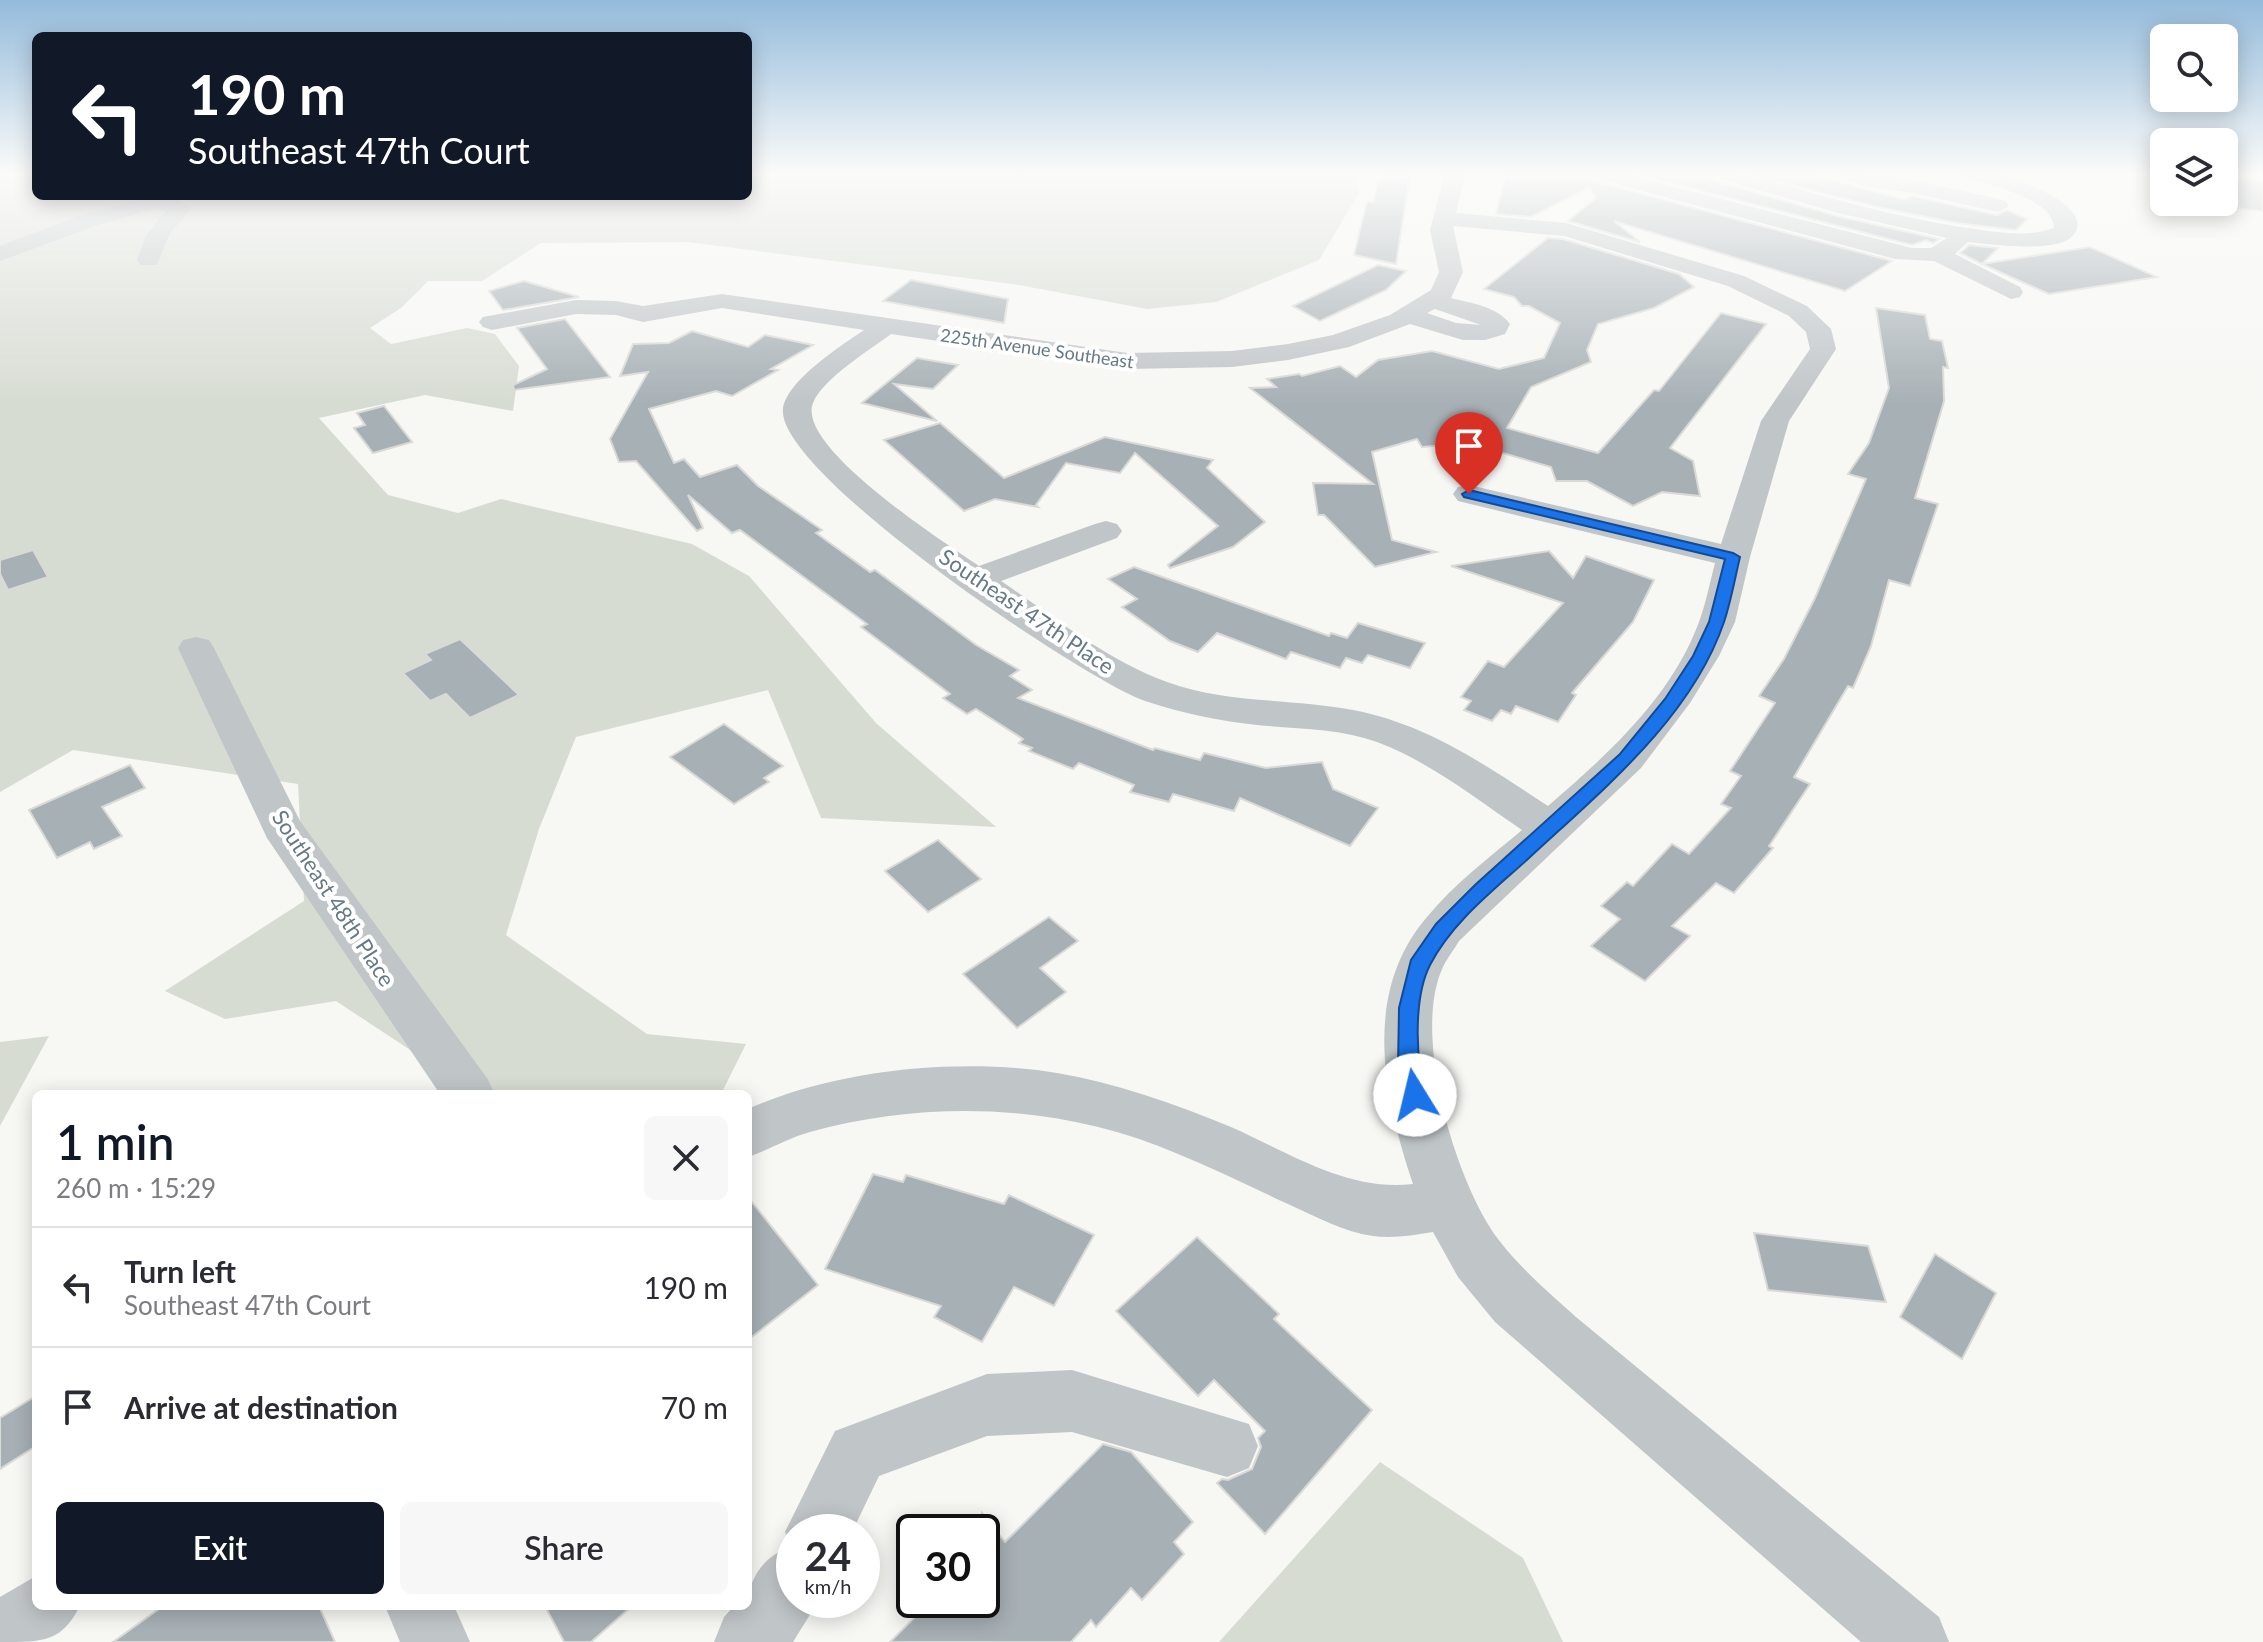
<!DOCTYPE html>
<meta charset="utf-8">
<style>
:root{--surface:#fff;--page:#f7f7f7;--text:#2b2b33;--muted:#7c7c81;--line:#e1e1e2;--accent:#111827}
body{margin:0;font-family:Lato,sans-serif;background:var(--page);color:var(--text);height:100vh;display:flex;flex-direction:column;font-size:30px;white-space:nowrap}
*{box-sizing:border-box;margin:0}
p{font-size:26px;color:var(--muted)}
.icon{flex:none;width:44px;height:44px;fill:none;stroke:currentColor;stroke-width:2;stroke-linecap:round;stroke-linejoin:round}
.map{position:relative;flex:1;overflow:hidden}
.sheet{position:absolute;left:32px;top:1090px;width:720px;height:520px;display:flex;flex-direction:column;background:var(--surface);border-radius:12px;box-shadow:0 4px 20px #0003}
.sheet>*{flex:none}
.top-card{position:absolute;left:32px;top:32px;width:720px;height:168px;border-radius:12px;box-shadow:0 4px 20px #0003;background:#111827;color:#fff;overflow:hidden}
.buttons{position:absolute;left:2150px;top:24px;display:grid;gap:16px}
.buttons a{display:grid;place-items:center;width:88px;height:88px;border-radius:12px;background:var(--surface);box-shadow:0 4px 20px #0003;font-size:40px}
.speed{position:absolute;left:776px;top:1514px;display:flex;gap:16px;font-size:40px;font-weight:700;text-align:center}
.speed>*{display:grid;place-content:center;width:104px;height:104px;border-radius:50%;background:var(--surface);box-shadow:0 4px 20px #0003;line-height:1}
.speed small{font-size:20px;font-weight:400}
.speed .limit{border:4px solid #111;border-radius:12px;background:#fff;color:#111}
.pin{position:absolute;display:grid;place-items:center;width:68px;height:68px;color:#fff;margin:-82px -34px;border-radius:50% 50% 50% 0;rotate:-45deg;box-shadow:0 0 8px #0007}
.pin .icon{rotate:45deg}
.me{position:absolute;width:88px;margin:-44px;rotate:351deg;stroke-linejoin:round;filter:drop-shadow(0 0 6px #0008)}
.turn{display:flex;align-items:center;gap:28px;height:168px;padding:0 24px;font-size:36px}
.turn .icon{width:104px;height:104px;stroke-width:2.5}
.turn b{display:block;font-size:56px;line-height:68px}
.round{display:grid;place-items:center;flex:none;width:84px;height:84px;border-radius:12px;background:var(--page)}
.overview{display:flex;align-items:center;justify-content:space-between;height:136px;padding:0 24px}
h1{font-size:48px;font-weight:600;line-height:60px;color:var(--accent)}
.button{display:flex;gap:16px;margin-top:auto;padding:16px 24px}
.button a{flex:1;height:92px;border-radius:12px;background:var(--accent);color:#fff;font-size:32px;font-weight:600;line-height:92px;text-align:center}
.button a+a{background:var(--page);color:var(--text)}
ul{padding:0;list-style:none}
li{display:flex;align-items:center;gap:24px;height:120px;padding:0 24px;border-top:2px solid var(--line)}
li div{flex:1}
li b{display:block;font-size:30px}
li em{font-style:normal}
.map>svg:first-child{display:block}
.green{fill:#d7dcd3}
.building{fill:#a7b0b5;stroke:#d9d9d6;stroke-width:2}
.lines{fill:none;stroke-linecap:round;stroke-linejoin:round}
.minor{fill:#c0c5c8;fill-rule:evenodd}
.route{fill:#1a73e8;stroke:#114b97;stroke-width:2}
.labels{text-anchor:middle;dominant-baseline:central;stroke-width:8;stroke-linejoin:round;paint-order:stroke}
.far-street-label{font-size:18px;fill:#667985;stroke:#fff}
.street-label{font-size:22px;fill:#667985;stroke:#fff}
</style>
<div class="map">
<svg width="2263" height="1642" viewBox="0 0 2263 1642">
<rect width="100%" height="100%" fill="#f7f7f4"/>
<g class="green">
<polygon points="0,174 36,174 36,196 748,196 748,174 1355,174 1360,191 1319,260 1216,302 1147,309 1019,285 688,242 541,243 482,281 428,281 401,308 370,328 391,344 467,328 495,334 519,366 513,411 425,395 319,418 388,495 458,513 501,499 692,544 749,576 876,723 996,827 821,818 768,690 576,737 539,829 506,935 647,1034 746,1044 721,1094 477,1094 336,1001 225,1019 165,991 304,901 298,784 73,750 0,792"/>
<polygon points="49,1036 0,1126 0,1042"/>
<polygon points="1380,1462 1523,1558 1563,1642 1219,1642"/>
</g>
<g class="building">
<polygon points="1382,174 1410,174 1396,264 1354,255 1367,201 1374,202 1378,180 1382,180"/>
<polygon points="1506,174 1588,174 1593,181 1892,261 1845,291 1614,221 1640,242 1568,221 1596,198 1589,187 1531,217 1496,214"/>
<polygon points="1637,174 1710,174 1715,181 1837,216 1939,239 1933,243 1926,240 1912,245"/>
<polygon points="1749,174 1809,174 1905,200 1911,196 1997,215 2007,210 2027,219 2016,230 1957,223 1882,208"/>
<polygon points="2224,179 2263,181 2263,211 2224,207"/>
<polygon points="1548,238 1563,239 1679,274 1694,287 1654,308 1598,324 1587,350 1591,362 1531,387 1507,428 1598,453 1654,390 1659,391 1721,313 1766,324 1670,448 1693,461 1700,496 1662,492 1633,506 1587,481 1556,481 1551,467 1468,443 1422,447 1417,439 1372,452 1392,540 1436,552 1375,567 1324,515 1318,515 1313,483 1373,484 1250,388 1276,387 1267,379 1299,374 1302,376 1340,366 1356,377 1378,360 1432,351 1499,369 1544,358 1560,323 1529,306 1522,306 1514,297 1484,289"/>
<polygon points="1969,245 1998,248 1982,264 2090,247 2157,277 2049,294 1984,265 1960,253"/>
<polygon points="1378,265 1406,271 1386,290 1320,321 1293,306"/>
<polygon points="911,280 1008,299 1004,323 883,301"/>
<polygon points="524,281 579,297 503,310 489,291"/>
<polygon points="1876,308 1925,315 1930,339 1942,341 1948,368 1943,367 1944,401 1915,498 1938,504 1910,586 1889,580 1871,646 1853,688 1848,686 1794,777 1810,784 1769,846 1773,848 1734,893 1716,883 1672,926 1690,936 1645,981 1591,946 1620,919 1601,906 1627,882 1633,886 1672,844 1689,854 1731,808 1721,804 1741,776 1730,771 1775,703 1759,696 1784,659 1815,598 1866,479 1848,474 1869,443 1889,388"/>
<polygon points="565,319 610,377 514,390 513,385 547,369 517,328"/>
<polygon points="692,331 748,347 765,335 813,345 771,369 778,370 732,396 716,391 649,409 674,463 684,459 700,477 737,465 758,486 822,530 816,533 870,572 875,570 976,645 1019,670 1010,676 1032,690 1018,698 1153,750 1155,748 1200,760 1204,753 1266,768 1322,762 1333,789 1378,808 1350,846 1240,798 1234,811 1173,794 1169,802 1130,792 1134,785 1079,763 1073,769 1029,751 1032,748 1019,743 1023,739 976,709 967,714 943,698 950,694 861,627 867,624 740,530 732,533 688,495 703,528 697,531 636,461 619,462 610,439 648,372 620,376 633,344 669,343"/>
<polygon points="917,358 958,365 933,389 894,384 937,421 862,403"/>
<polygon points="384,406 412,442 373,453 354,428 365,425 357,413"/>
<polygon points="940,423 1004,478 1105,437 1213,460 1207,468 1265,522 1233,547 1170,568 1168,565 1218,526 1135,453 1120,473 1066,463 1036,505 1038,507 995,499 964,511 884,440"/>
<polygon points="33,550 48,577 8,590 0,574 0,560"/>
<polygon points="1549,551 1573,578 1586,556 1654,580 1633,622 1572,693 1576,695 1558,722 1516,706 1511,714 1501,710 1492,721 1464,710 1471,701 1461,697 1488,661 1504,667 1563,603 1451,566"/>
<polygon points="1134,567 1329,636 1331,633 1347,638 1358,623 1425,643 1410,668 1368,655 1362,663 1346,658 1340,668 1291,652 1286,659 1217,633 1198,652 1170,641 1122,607 1137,599 1108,579"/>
<polygon points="460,639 519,695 470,718 446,694 430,701 403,673 431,660 425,654"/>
<polygon points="724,724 783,766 764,778 769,782 734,804 670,757"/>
<polygon points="130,765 145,788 102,807 122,836 94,849 90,842 57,858 29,810"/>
<polygon points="938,840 981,879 928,912 885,871"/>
<polygon points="1049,917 1078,941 1040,968 1066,992 1017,1028 963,974"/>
<polygon points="873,1174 903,1182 906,1175 1004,1204 1009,1195 1094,1235 1054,1306 1014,1287 982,1342 934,1317 941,1306 825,1269"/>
<polygon points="748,1197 818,1285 748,1340"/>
<polygon points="1754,1233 1868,1246 1886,1302 1768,1290"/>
<polygon points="1197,1237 1279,1314 1274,1319 1372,1410 1265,1534 1217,1483 1222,1479 1228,1480 1252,1469 1261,1447 1258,1438 1265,1431 1214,1380 1198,1396 1116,1311"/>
<polygon points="1935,1254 1996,1293 1962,1359 1900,1317"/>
<polygon points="36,1396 36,1446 0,1469 0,1418"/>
<polygon points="1103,1444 1131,1452 1193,1522 1174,1542 1184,1554 1142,1600 1131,1588 1096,1627 1091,1620 1071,1642 890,1642 932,1600 982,1600 982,1513 1005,1542"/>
<polygon points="163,1606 319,1606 335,1642 113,1642"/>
<polygon points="545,1606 632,1606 591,1642 564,1642"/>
</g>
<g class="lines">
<g class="minor">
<path d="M1445,174h20l-9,39 110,10 178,53 63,30 24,23 5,20 -47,72 -39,136 -15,65 -16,34 -29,47 -49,65 -182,173c-5,9 -12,17 -16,26 -32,67 13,216 55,272 23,30 51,54 78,78l363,300 10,25h-88l-366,-320 -37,-45 -25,-45c-20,3 -40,7 -60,4 -30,-4 -58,-20 -85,-32 -37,-17 -73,-35 -110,-50 -116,-50 -247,-55 -368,-22 -22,6 -41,18 -62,25v-48c88,-40 214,-52 309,-36 60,10 118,31 174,54 57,25 117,65 182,57 -29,-87 -52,-190 14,-267 27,-33 63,-60 95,-87 -47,-32 -92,-68 -145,-88 -38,-14 -80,-13 -120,-17 -38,-4 -76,-12 -112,-24 -62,-22 -369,-228 -362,-292 3,-28 59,-64 81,-79l-142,-22 -79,14 -27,-7 -40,-1 -84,16 -9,-3 -4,-5 4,-5 93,-17 40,1 27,5 79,-12 405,59 105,-2 56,-7 45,-9 57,-20 41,-25 8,-18 -9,-42zM1453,226l111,10 164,50 61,30 17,16 4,17 -49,72 -40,123 -252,-59 -11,2 -5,7 5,7 257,62c-5,19 -9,40 -16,59 -28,76 -92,133 -151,184 -61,-40 -121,-82 -195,-96 -62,-12 -126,-6 -186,-28 -61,-22 -113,-65 -166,-101l116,-43 5,-7 -5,-7 -11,-3 -11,3 -116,42c-32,-22 -184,-119 -166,-163 10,-25 57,-53 78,-69l236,35 105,-2 56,-7 61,-13 61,-23 53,16h22l20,-6 5,-10c-13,-18 -40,-21 -59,-26l12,-26zM1435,309l46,16 -25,-2 -29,-10z"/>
<path d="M1591,174h34l287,74h19l16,-10 -109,-25 -122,-35 -3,-4c40,0 75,12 113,23 49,13 99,25 149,32 27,4 54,8 79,-1 -1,-30 -65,-43 -88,-50l-3,-4c12,0 25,-2 37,1 17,4 92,29 75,58 -13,22 -86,11 -107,9l-13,12 65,33 3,5 -3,5 -9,2 -77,-38 -39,-2 -301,-81z"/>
<path d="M1839,174c56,0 112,14 167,27l3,5 -11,6 -86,-19 -49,-7 -21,-8z"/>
<polygon points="152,196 186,196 180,201 191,208 169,235 157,265 141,265 137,260 147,234 166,211 157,208 92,227 0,261 0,246 76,217"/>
<polygon points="196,637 209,640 214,648 300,821 487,1078 495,1094 440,1094 267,838 178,648 183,640"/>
<path d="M1072,1370l177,54 9,22 -9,22 -22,9 -155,-45 -85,4 -108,40 -27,56h-58v68h25l-26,42h-79l10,-25 10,-11h14c0,-29 17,-50 43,-60l-6,-14 50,-101 152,-57z"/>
<path d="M36,1576v30h44c-19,36 -35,36 -80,36v-45z"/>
<polygon points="385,1606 454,1606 470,1642 400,1642"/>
</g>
</g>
<linearGradient id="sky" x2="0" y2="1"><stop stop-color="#94bbdb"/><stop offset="0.43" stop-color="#fbfbfa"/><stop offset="1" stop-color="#fbfbfa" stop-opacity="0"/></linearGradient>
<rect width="2263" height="404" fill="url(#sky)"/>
<path class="route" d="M1469,490l264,63 7,4c-5,21 -9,44 -16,65 -33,97 -123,169 -195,236 -35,32 -77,64 -99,107 -14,27 -14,72 -10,102 1,12 9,23 3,35l-8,2 -8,-2 -9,-35 1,-59 12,-48 25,-36 39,-39 145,-131 45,-55 28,-43 16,-34 16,-63 -261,-62 -2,-3z"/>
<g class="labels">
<g class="far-street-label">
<text transform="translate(1037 348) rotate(8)">225th Avenue Southeast</text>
</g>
<g class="street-label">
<text transform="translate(1027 611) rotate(34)">Southeast 47th Place</text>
<text transform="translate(334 898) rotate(57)">Southeast 48th Place</text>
</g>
</g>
</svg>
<div class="buttons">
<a><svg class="icon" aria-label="search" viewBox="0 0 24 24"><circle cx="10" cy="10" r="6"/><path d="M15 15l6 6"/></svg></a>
<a><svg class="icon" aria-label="layers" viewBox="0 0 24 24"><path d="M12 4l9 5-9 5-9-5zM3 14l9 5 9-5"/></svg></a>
</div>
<div class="speed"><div>24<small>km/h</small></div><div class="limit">30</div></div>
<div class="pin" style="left:1469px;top:494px;background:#d93025"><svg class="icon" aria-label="arrive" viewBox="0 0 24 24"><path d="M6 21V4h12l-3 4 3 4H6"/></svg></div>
<svg class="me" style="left:1415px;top:1095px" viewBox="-20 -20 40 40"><circle r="19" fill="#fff"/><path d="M0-13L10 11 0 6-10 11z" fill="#1a73e8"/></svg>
<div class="top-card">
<div class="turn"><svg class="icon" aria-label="left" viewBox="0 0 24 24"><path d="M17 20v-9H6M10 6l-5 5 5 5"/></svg><div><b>190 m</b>Southeast 47th Court</div></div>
</div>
<section class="sheet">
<div class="overview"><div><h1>1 min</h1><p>260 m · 15:29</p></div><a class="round"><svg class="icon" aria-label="close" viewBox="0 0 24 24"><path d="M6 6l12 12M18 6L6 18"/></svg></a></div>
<ul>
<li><svg class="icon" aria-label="left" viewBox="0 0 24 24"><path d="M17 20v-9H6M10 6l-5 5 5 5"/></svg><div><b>Turn left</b><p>Southeast 47th Court</p></div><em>190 m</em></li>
<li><svg class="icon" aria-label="arrive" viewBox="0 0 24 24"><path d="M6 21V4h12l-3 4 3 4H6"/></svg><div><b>Arrive at destination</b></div><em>70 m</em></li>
</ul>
<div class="button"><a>Exit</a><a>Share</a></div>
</section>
</div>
